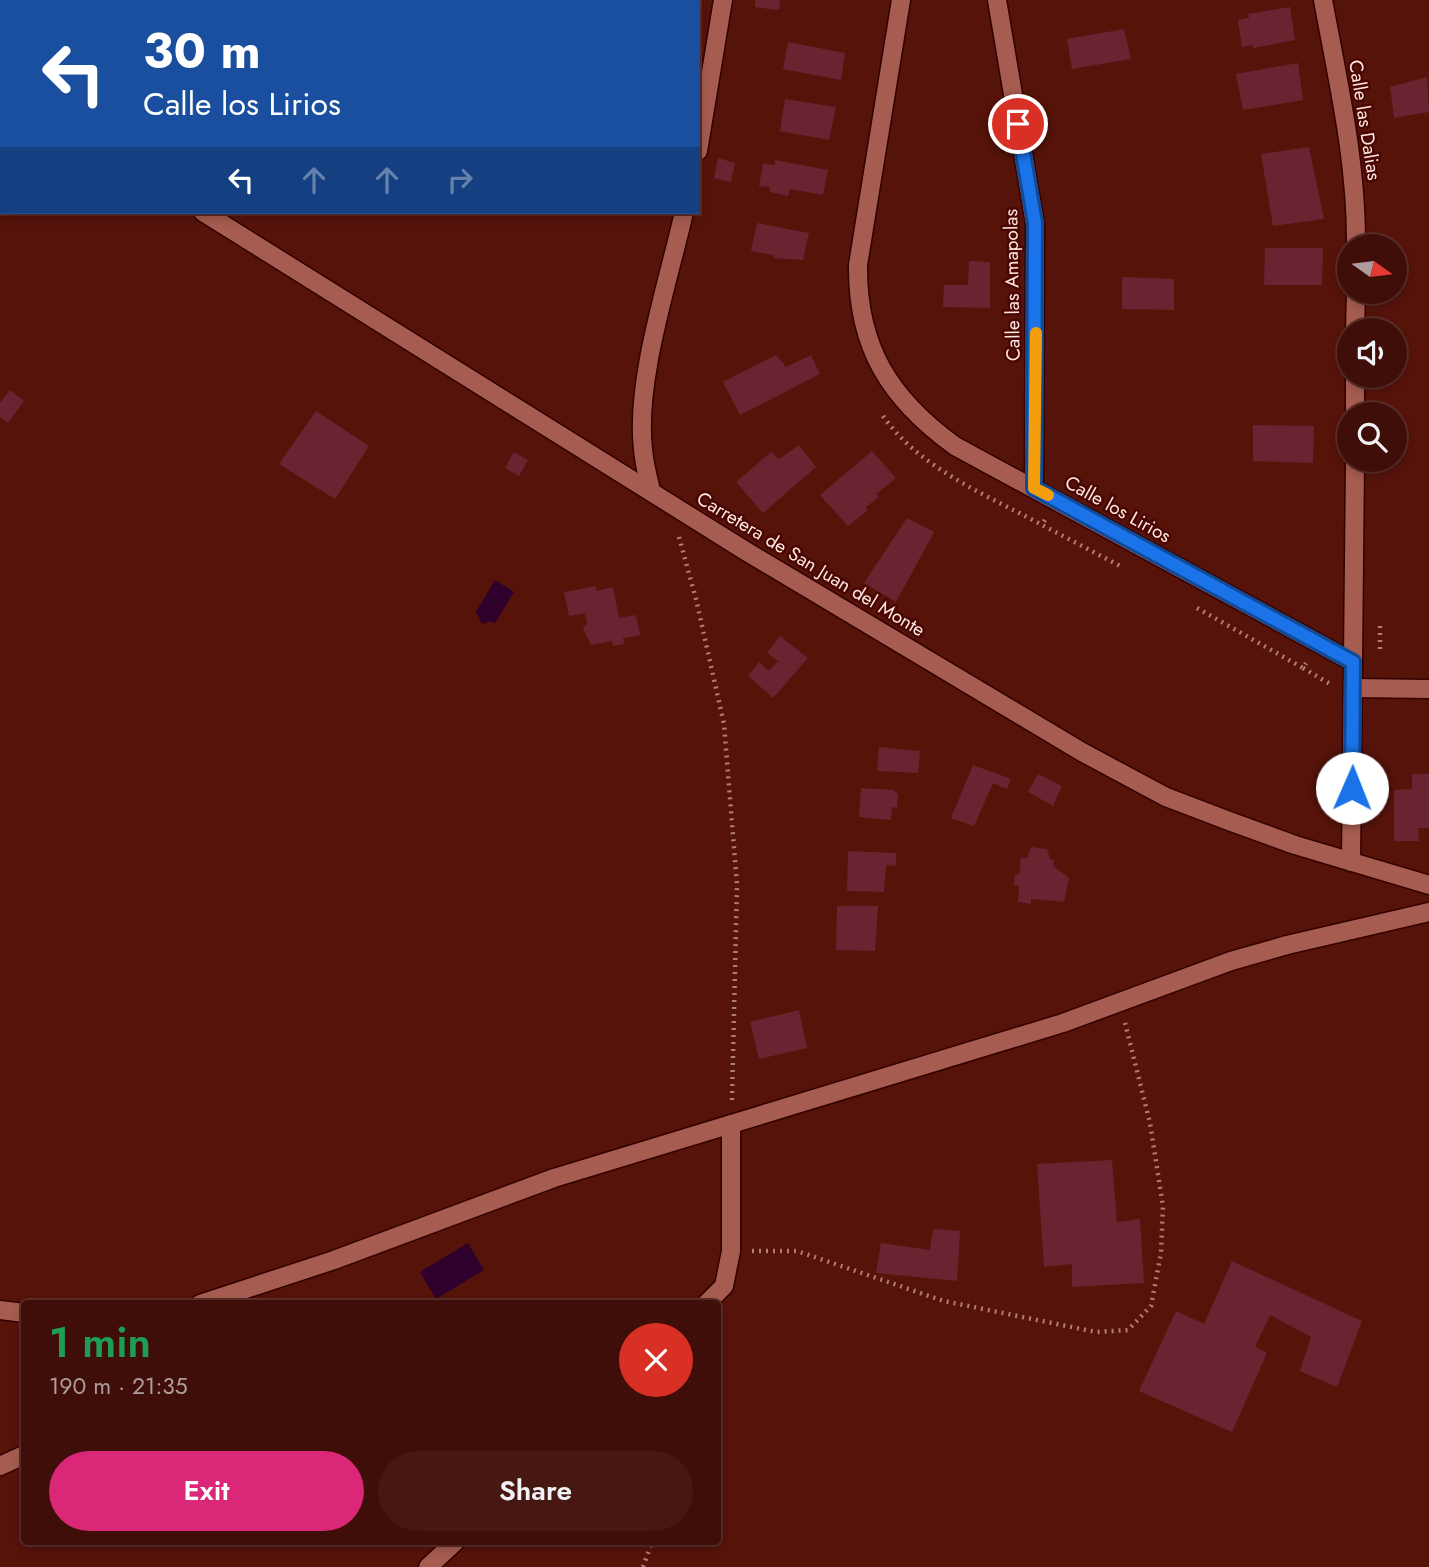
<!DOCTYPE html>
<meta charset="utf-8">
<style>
:root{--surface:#400e08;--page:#471712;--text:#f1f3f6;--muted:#ae9c9c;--line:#592e29;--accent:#db2777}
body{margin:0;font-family:Jost,sans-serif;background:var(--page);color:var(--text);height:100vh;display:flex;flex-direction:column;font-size:26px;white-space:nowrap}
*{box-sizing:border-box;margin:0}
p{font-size:23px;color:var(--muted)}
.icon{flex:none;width:38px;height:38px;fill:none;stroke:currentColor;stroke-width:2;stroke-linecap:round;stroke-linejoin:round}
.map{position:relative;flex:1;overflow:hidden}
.details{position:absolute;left:21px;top:1300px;width:700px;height:245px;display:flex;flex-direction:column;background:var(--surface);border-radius:7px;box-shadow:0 4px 10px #0003,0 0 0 2px var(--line)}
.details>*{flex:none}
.banner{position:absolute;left:0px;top:0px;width:700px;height:214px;box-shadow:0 4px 10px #0003,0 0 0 2px var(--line);background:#1a4fa0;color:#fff;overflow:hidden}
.needle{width:46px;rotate:104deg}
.fabs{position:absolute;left:1337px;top:234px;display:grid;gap:14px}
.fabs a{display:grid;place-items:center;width:70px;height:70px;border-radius:50%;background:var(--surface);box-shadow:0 4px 10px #0003,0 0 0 2px var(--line);font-size:35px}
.pin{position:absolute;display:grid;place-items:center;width:60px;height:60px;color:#fff;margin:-30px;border:4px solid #fff;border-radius:50%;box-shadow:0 2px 7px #0007}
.me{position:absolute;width:77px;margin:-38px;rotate:1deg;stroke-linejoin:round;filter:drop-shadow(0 0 5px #0008)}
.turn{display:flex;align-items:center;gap:24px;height:147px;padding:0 28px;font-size:32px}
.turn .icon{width:91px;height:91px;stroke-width:2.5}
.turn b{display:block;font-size:49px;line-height:60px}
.lanes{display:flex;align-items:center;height:66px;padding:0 28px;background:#0003;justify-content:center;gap:35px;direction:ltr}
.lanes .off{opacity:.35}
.round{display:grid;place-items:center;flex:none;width:74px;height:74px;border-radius:37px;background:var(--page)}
.headline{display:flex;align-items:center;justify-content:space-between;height:119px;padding:0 28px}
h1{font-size:42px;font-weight:600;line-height:52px;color:#1e9e55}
.button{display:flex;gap:14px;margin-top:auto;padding:14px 28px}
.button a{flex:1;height:80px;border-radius:42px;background:var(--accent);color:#fff;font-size:28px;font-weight:600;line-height:80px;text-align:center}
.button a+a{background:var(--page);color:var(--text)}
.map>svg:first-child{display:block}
.water{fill:#2e002b}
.building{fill:#692432}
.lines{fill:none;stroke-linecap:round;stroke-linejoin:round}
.minor-casing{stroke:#320100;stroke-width:21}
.path{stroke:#ac7e77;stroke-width:4.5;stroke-dasharray:2 5;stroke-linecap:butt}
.minor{stroke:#a65c50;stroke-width:18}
.route-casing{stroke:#114b97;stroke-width:18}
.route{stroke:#1a73e8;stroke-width:12}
.slow{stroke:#f59e0b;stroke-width:12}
.labels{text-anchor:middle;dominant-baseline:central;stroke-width:5;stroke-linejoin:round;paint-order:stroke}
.street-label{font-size:19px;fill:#ffe5e0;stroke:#4a0601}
</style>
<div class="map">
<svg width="1429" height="1567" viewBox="0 0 1429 1567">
<rect width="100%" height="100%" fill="#56130a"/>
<g class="water">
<polygon points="495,580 514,592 495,623 491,621 482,624 476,612"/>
<polygon points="468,1243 484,1270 436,1299 420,1272"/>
</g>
<g class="building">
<polygon points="755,0 780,0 779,10 755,7"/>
<polygon points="1290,7 1295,40 1253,48 1253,45 1242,47 1238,20 1249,18 1248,14"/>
<polygon points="1124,29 1131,59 1072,69 1067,39"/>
<polygon points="788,42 845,53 841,80 783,69"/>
<polygon points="1298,63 1303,100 1243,110 1236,74"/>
<polygon points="1427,77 1429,112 1394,118 1390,87"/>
<polygon points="785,99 836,107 829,140 780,131"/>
<polygon points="1309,147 1324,219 1273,226 1261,154"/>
<polygon points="718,158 735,163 731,182 714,178"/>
<polygon points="775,160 828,170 823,195 790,189 788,196 770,192 770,187 759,186 763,164 775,165"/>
<polygon points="757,223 809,233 803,260 773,258 774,255 751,251"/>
<polygon points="1265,248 1323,248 1322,285 1264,285"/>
<polygon points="969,261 990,262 990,308 943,307 944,285 968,285"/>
<polygon points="1122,277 1174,279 1174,310 1122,309"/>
<polygon points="776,355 786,367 811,355 820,374 740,415 723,382"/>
<polygon points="10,390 24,401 8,423 0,417 0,403"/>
<polygon points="316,411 369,446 335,499 279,464"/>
<polygon points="1253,425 1314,426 1313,463 1253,461"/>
<polygon points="799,445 816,467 763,513 736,482 771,452 779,459"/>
<polygon points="872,451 896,478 876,494 879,497 866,507 868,510 848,526 820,495"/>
<polygon points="514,452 528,460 519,476 505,468"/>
<polygon points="907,518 934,532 896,602 864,583"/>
<polygon points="596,586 596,591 613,587 619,618 636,615 640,635 623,638 624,644 613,646 612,641 591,645 583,629 587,623 585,613 569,616 564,592"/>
<polygon points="780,636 808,658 773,698 748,676 759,662 769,671 778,661 767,653"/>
<polygon points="879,747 920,751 918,773 877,771"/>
<polygon points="973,765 1011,779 1007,789 993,783 974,826 951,818"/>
<polygon points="1038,774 1062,786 1053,806 1028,792"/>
<polygon points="1412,774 1429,774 1429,828 1418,828 1419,841 1394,841 1394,790 1412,789"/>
<polygon points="861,788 893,790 898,794 897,808 892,807 891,820 859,817"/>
<polygon points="1031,847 1047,849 1050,859 1054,860 1053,866 1069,878 1064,902 1031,899 1031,904 1018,902 1019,886 1014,885 1015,874 1019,875 1021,858 1027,858"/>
<polygon points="848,851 896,853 896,866 886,865 884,892 847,891"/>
<polygon points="837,906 878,906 875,951 836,950"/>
<polygon points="799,1010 807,1048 759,1059 750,1022"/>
<polygon points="1112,1160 1117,1222 1140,1219 1144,1283 1072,1287 1072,1264 1044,1267 1037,1164"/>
<polygon points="933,1229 960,1231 957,1281 876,1273 881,1243 930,1250"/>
<polygon points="1232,1261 1362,1321 1337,1387 1300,1371 1311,1337 1270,1315 1255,1347 1267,1353 1232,1432 1139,1391 1176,1311 1204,1324"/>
</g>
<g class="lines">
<g class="minor-casing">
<g id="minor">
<path d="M901,0l-43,265c-1,82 32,134 97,181l398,216"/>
<polyline points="997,0 1035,224 1034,488"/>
<path d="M1323,0c15,82 34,163 33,247"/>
<polyline points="0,101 2,102"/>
<polyline points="698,151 723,0"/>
<polyline points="203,212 744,550 1082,752 1166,797 1229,821 1295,845 1429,885"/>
<polyline points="1355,331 1356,292"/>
<polyline points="1355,415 1355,376"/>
<path d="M651,491c-3,-14 -7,-28 -8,-42 -8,-69 26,-169 41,-237"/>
<polyline points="1354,688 1429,689"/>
<polyline points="1351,862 1355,460"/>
<polyline points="200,1304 334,1260 554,1178 1063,1023 1231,961 1287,945 1429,912"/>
<polyline points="706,1304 724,1286 731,1251 731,1124"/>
<polyline points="0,1310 24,1313"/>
<polyline points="0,1466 24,1455"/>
<polyline points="428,1567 455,1542"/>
</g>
</g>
<g class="path">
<path d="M883,416c37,53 104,79 159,109"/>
<polyline points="1045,520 1042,525 1122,567"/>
<polyline points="679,537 696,599 724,724 737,885 732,1100"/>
<polyline points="1197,608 1303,668 1306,663"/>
<polyline points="1380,626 1380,652"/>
<polyline points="1303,668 1330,684"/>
<polyline points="752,1251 797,1251 944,1301 1096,1332 1128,1330 1151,1306 1161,1253 1163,1206 1150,1123 1125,1023"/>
<polyline points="643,1567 652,1542"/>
</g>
<use href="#minor" class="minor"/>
</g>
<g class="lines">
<g class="route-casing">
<polyline id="route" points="1018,124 1035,223 1034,488 1353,662 1352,788"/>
</g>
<use href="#route" class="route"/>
<polyline class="slow" points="1036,333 1034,488 1048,495"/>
</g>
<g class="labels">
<g class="street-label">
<text transform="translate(1365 120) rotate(81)">Calle las Dalias</text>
<text transform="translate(1012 285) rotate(-91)">Calle las Amapolas</text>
<text transform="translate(1118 509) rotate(29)">Calle los Lirios</text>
<text transform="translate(811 564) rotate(31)">Carretera de San Juan del Monte</text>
</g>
</g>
</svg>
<div class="fabs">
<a><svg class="needle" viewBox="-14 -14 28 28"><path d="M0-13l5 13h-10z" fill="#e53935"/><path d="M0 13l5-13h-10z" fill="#ae9c9c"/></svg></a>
<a><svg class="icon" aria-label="sound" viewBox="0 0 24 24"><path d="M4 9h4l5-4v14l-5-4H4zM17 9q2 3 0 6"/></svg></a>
<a><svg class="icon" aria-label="search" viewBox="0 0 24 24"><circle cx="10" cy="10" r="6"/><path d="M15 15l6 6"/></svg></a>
</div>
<div class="pin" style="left:1018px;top:124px;background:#d93025"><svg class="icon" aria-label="arrive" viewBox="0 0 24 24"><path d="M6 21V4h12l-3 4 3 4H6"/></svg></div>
<svg class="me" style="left:1352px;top:788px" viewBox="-20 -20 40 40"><circle r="19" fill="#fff"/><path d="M0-13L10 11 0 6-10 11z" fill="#1a73e8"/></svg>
<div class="banner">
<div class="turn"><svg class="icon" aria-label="left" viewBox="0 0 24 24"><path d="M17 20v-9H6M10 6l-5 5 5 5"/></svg><div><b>30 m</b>Calle los Lirios</div></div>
<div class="lanes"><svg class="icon" aria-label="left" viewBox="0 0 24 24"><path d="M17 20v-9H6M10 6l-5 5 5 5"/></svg><svg class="icon off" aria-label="ahead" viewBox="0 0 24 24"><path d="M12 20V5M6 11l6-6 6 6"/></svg><svg class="icon off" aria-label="ahead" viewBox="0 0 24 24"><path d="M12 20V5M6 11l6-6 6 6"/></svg><svg class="icon off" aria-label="right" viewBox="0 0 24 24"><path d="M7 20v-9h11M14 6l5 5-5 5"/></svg></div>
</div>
<section class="details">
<div class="headline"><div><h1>1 min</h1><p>190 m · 21:35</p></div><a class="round" style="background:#d93025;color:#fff"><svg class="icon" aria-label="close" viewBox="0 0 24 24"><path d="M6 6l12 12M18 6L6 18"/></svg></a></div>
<div class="button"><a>Exit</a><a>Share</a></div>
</section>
</div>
